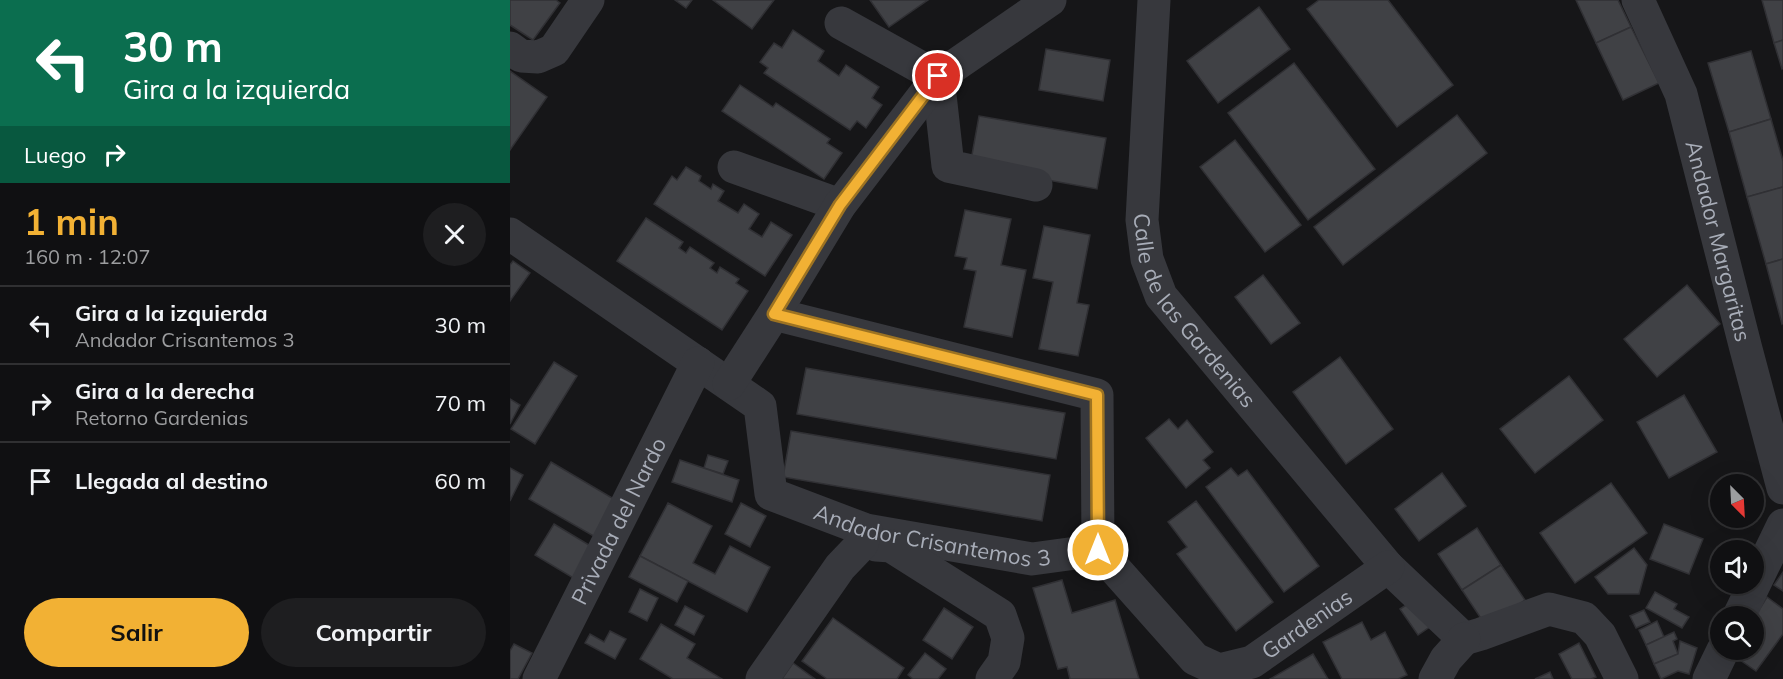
<!DOCTYPE html>
<html lang="es">
<meta charset="utf-8">
<style>
:root{--surface:#101012;--page:#1e1e20;--text:#f1f3f6;--muted:#9c9d9f;--line:#303032;--accent:#f2b134}
body{margin:0;font-family:Mulish,sans-serif;background:var(--page);color:var(--text);height:100vh;display:flex;flex-direction:column;font-size:22px;white-space:nowrap}
*{box-sizing:border-box;margin:0}
p{font-size:20px;color:var(--muted)}
.icon{flex:none;width:33px;height:33px;fill:none;stroke:currentColor;stroke-width:2;stroke-linecap:round;stroke-linejoin:round}
.map{position:relative;flex:1;overflow:hidden}
.drawer{display:flex;flex-direction:column;background:var(--surface);width:510px}
.drawer>*{flex:none}
.banner{background:#0b6e4f;color:#fff;overflow:hidden}
.needle{width:39px;rotate:156deg}
.controls{position:absolute;left:1200px;top:474px;display:grid;gap:12px}
.controls a{display:grid;place-items:center;width:54px;height:54px;border-radius:50%;background:var(--surface);box-shadow:0 6px 24px #0002,0 0 0 2px var(--line);font-size:30px}
.pin{position:absolute;display:grid;place-items:center;width:51px;height:51px;color:#fff;margin:-26px;border:3px solid #fff;border-radius:50%;box-shadow:0 2px 6px #0007}
.me{position:absolute;width:66px;margin:-33px;rotate:0deg;stroke-linejoin:round;filter:drop-shadow(0 0 4px #0008)}
.turn{display:flex;align-items:center;gap:21px;height:126px;padding:0 24px;font-size:27px}
.turn .icon{width:78px;height:78px;stroke-width:2.5}
.turn b{display:block;font-size:42px;line-height:51px}
.then{display:flex;align-items:center;height:57px;padding:0 24px;background:#0003;gap:12px;font-size:22px}
.round{display:grid;place-items:center;flex:none;width:63px;height:63px;border-radius:32px;background:var(--page)}
.overview{display:flex;align-items:center;justify-content:space-between;height:102px;padding:0 24px}
h1{font-size:36px;font-weight:700;line-height:45px;color:var(--accent)}
.cta{display:flex;gap:12px;margin-top:auto;padding:12px 24px}
.cta a{flex:1;height:69px;border-radius:36px;background:var(--accent);color:#111;font-size:24px;font-weight:700;line-height:69px;text-align:center}
.cta a+a{background:var(--page);color:var(--text)}
ul{padding:0;list-style:none}
li{display:flex;align-items:center;gap:18px;height:78px;padding:0 24px;border-top:2px solid var(--line)}
li div{flex:1}
li b{display:block;font-size:22px}
li em{font-style:normal}
main{display:flex;flex:1;min-height:0}
.map>svg:first-child{display:block}
.building{fill:#404145;stroke:#303034;stroke-width:1.5}
.lines{fill:none;stroke-linecap:round;stroke-linejoin:round}
.minor{stroke:#37383d;stroke-width:33}
.route-casing{stroke:#9d7322;stroke-width:15}
.route{stroke:#f2b134;stroke-width:10}
.labels{text-anchor:middle;dominant-baseline:central;stroke-width:6;stroke-linejoin:round;paint-order:stroke}
.street-label{font-size:22px;fill:#a8adb8;stroke:#111113}
</style>
<main>
<section class="drawer">
<div class="banner">
<div class="turn"><svg class="icon" aria-label="left" viewBox="0 0 24 24"><path d="M17 20v-9H6M10 6l-5 5 5 5"/></svg><div><b>30 m</b>Gira a la izquierda</div></div>
<div class="then">Luego<svg class="icon" aria-label="right" viewBox="0 0 24 24"><path d="M7 20v-9h11M14 6l5 5-5 5"/></svg></div>
</div>
<div class="overview"><div><h1>1 min</h1><p>160 m · 12:07</p></div><a class="round"><svg class="icon" aria-label="close" viewBox="0 0 24 24"><path d="M6 6l12 12M18 6L6 18"/></svg></a></div>
<ul>
<li><svg class="icon" aria-label="left" viewBox="0 0 24 24"><path d="M17 20v-9H6M10 6l-5 5 5 5"/></svg><div><b>Gira a la izquierda</b><p>Andador Crisantemos 3</p></div><em>30 m</em></li>
<li><svg class="icon" aria-label="right" viewBox="0 0 24 24"><path d="M7 20v-9h11M14 6l5 5-5 5"/></svg><div><b>Gira a la derecha</b><p>Retorno Gardenias</p></div><em>70 m</em></li>
<li><svg class="icon" aria-label="arrive" viewBox="0 0 24 24"><path d="M6 21V4h12l-3 4 3 4H6"/></svg><div><b>Llegada al destino</b></div><em>60 m</em></li>
</ul>
<div class="cta"><a>Salir</a><a>Compartir</a></div>
</section>
<div class="map">
<svg width="1273" height="679" viewBox="0 0 1273 679">
<rect width="100%" height="100%" fill="#161618"/>
<g class="building">
<polygon points="0,0 46,0 50,3 23,40 0,25"/>
<polygon points="165,0 182,0 176,8"/>
<polygon points="203,0 264,0 242,29"/>
<polygon points="360,0 418,0 379,27"/>
<polygon points="809,0 878,0 943,85 887,127 797,9"/>
<polygon points="1066,0 1108,0 1121,27 1086,43"/>
<polygon points="1252,0 1273,0 1273,40 1264,43"/>
<polygon points="749,7 780,49 708,103 677,61"/>
<polygon points="1121,27 1149,83 1113,100 1086,43"/>
<polygon points="283,30 314,51 308,61 329,76 336,65 369,87 362,98 372,105 356,128 347,121 340,130 254,73 258,68 250,62 264,43 272,48"/>
<polygon points="1273,40 1273,68 1272,69 1264,43"/>
<polygon points="536,49 600,60 593,101 529,90"/>
<polygon points="1241,51 1261,119 1219,132 1198,63"/>
<polygon points="784,63 865,169 798,220 718,113"/>
<polygon points="0,71 37,97 0,150"/>
<polygon points="230,85 263,107 266,103 320,139 317,143 332,153 314,179 212,111"/>
<polygon points="947,115 977,153 833,265 804,227"/>
<polygon points="469,116 596,138 587,189 460,166"/>
<polygon points="1261,119 1273,161 1273,187 1237,197 1219,132"/>
<polygon points="725,140 791,225 755,252 690,167"/>
<polygon points="176,167 191,176 189,181 201,189 203,184 214,191 208,201 228,213 234,204 249,214 239,229 252,237 261,222 282,235 255,276 144,204 162,176 167,180"/>
<polygon points="1273,187 1273,259 1256,264 1237,197"/>
<polygon points="455,210 501,219 491,265 516,270 502,337 454,327 466,271 454,269 457,258 445,256"/>
<polygon points="136,218 173,242 169,248 176,253 180,247 204,263 200,268 207,273 210,267 229,279 226,283 238,291 212,330 107,261"/>
<polygon points="534,226 580,235 567,303 579,305 568,356 529,349 543,282 523,278"/>
<polygon points="1273,259 1273,323 1272,324 1256,264"/>
<polygon points="3,261 20,273 0,301 0,265"/>
<polygon points="753,275 790,323 761,344 725,297"/>
<polygon points="1177,285 1210,324 1147,377 1114,339"/>
<polygon points="830,357 883,429 836,464 783,392"/>
<polygon points="44,362 67,376 25,444 1,429"/>
<polygon points="296,368 555,413 546,459 287,414"/>
<polygon points="1059,376 1093,420 1025,473 990,429"/>
<polygon points="1174,395 1207,452 1159,478 1127,422"/>
<polygon points="0,399 10,405 0,424"/>
<polygon points="659,419 668,429 677,420 703,452 693,460 700,468 676,488 636,438"/>
<polygon points="281,431 540,475 532,521 273,477"/>
<polygon points="198,455 218,461 213,474 194,468"/>
<polygon points="170,460 229,480 222,502 162,482"/>
<polygon points="41,462 109,502 87,538 19,499"/>
<polygon points="0,468 13,475 0,501"/>
<polygon points="721,468 728,476 737,470 809,566 774,592 696,487"/>
<polygon points="932,473 956,506 909,541 885,509"/>
<polygon points="1101,483 1137,533 1065,583 1030,533"/>
<polygon points="686,501 763,602 726,631 667,554 677,547 658,522"/>
<polygon points="158,503 202,526 183,563 205,574 220,546 260,567 237,612 130,556"/>
<polygon points="231,503 256,516 240,547 215,534"/>
<polygon points="44,524 84,548 65,579 25,555"/>
<polygon points="1154,524 1193,539 1179,574 1140,559"/>
<polygon points="967,528 991,565 952,590 928,554"/>
<polygon points="1124,548 1137,565 1129,594 1098,594 1085,577"/>
<polygon points="130,556 178,581 167,602 119,577"/>
<polygon points="991,565 1015,600 976,626 952,590"/>
<polygon points="1273,572 1273,591 1264,585"/>
<polygon points="552,580 562,613 605,600 629,679 560,679 557,667 548,669 523,588"/>
<polygon points="130,589 148,598 137,621 119,612"/>
<polygon points="1145,592 1167,604 1164,609 1179,617 1172,628 1136,608"/>
<polygon points="1257,597 1273,609 1273,634 1246,671 1220,653 1222,650 1244,650 1244,618"/>
<polygon points="907,598 924,624 908,635 890,609"/>
<polygon points="175,606 194,616 184,635 165,625"/>
<polygon points="434,608 463,627 442,659 413,640"/>
<polygon points="1134,610 1140,622 1126,628 1120,616"/>
<polygon points="323,618 394,668 387,679 317,679 292,661"/>
<polygon points="1147,621 1154,637 1136,645 1129,630"/>
<polygon points="852,622 861,640 875,632 897,675 888,679 832,679 813,642"/>
<polygon points="151,624 185,644 177,658 212,679 163,679 130,659"/>
<polygon points="100,631 116,639 105,659 75,643 80,634 94,642"/>
<polygon points="1164,632 1167,639 1163,641 1168,654 1144,664 1136,645"/>
<polygon points="1170,641 1187,648 1179,674 1168,671 1151,679 1144,664 1168,654"/>
<polygon points="1069,643 1086,677 1081,679 1062,679 1049,654"/>
<polygon points="4,644 22,653 8,679 0,679 0,651"/>
<polygon points="415,653 436,669 428,679 403,679 398,675"/>
<polygon points="803,654 818,679 760,679"/>
<polygon points="283,663 305,679 272,679"/>
<polygon points="1040,672 1043,679 1025,679"/>
</g>
<g class="lines">
<g class="minor">
<path id="s1" d="M644,0l-12,220 5,39 14,37 227,271 76,72"/>
<path id="s2" d="M1128,0l43,94 65,255 37,139"/>
<polyline points="331,23 428,77 438,166 526,185"/>
<polyline points="0,48 11,56 28,57 44,50 78,0"/>
<polyline points="224,167 330,205"/>
<path id="s3" d="M0,234l250,172 11,88 95,36 166,29 66,-9"/>
<polyline points="264,314 587,395 588,550"/>
<polyline points="219,384 264,314 330,205 428,77 540,0"/>
<polyline points="366,545 381,546 490,615 498,638 494,662 482,679"/>
<path id="s4" d="M588,550l97,109 24,11 33,-8 136,-95"/>
<polyline points="1229,616 1273,525"/>
<polyline points="954,639 971,634 1039,609 1074,618 1090,635 1112,679"/>
<path id="s5" d="M29,679l159,-316"/>
<polyline points="252,679 330,567 352,544 356,530"/>
<polyline points="925,679 936,659 954,639"/>
<polyline points="1199,679 1213,650"/>
</g>
</g>
<g class="lines">
<g class="route-casing">
<polyline id="route" points="428,76 330,205 264,314 587,395 588,550"/>
</g>
<use href="#route" class="route"/>
</g>
<g class="labels">
<g class="street-label">
<text stroke="none"><textPath href="#s2" startOffset="255">Andador Margaritas</textPath></text>
<text stroke="none"><textPath href="#s1" startOffset="327">Calle de las Gardenias</textPath></text>
<text stroke="none"><textPath href="#s5" startOffset="177">Privada del Nardo</textPath></text>
<text stroke="none"><textPath href="#s3" startOffset="560">Andador Crisantemos 3</textPath></text>
<text stroke="none"><textPath href="#s4" startOffset="273">Gardenias</textPath></text>
</g>
</g>
</svg>
<div class="controls">
<a><svg class="needle" viewBox="-14 -14 28 28"><path d="M0-13l5 13h-10z" fill="#e53935"/><path d="M0 13l5-13h-10z" fill="#9c9d9f"/></svg></a>
<a><svg class="icon" aria-label="sound" viewBox="0 0 24 24"><path d="M4 9h4l5-4v14l-5-4H4zM17 9q2 3 0 6"/></svg></a>
<a><svg class="icon" aria-label="search" viewBox="0 0 24 24"><circle cx="10" cy="10" r="6"/><path d="M15 15l6 6"/></svg></a>
</div>
<div class="pin" style="left:428px;top:76px;background:#d93025"><svg class="icon" aria-label="arrive" viewBox="0 0 24 24"><path d="M6 21V4h12l-3 4 3 4H6"/></svg></div>
<svg class="me" style="left:588px;top:550px" viewBox="-20 -20 40 40"><circle r="17" fill="#f2b134" stroke="#fff" stroke-width="3"/><path d="M0-11L8 9 0 5-8 9z" fill="#fff"/></svg>
</div>
</main>
